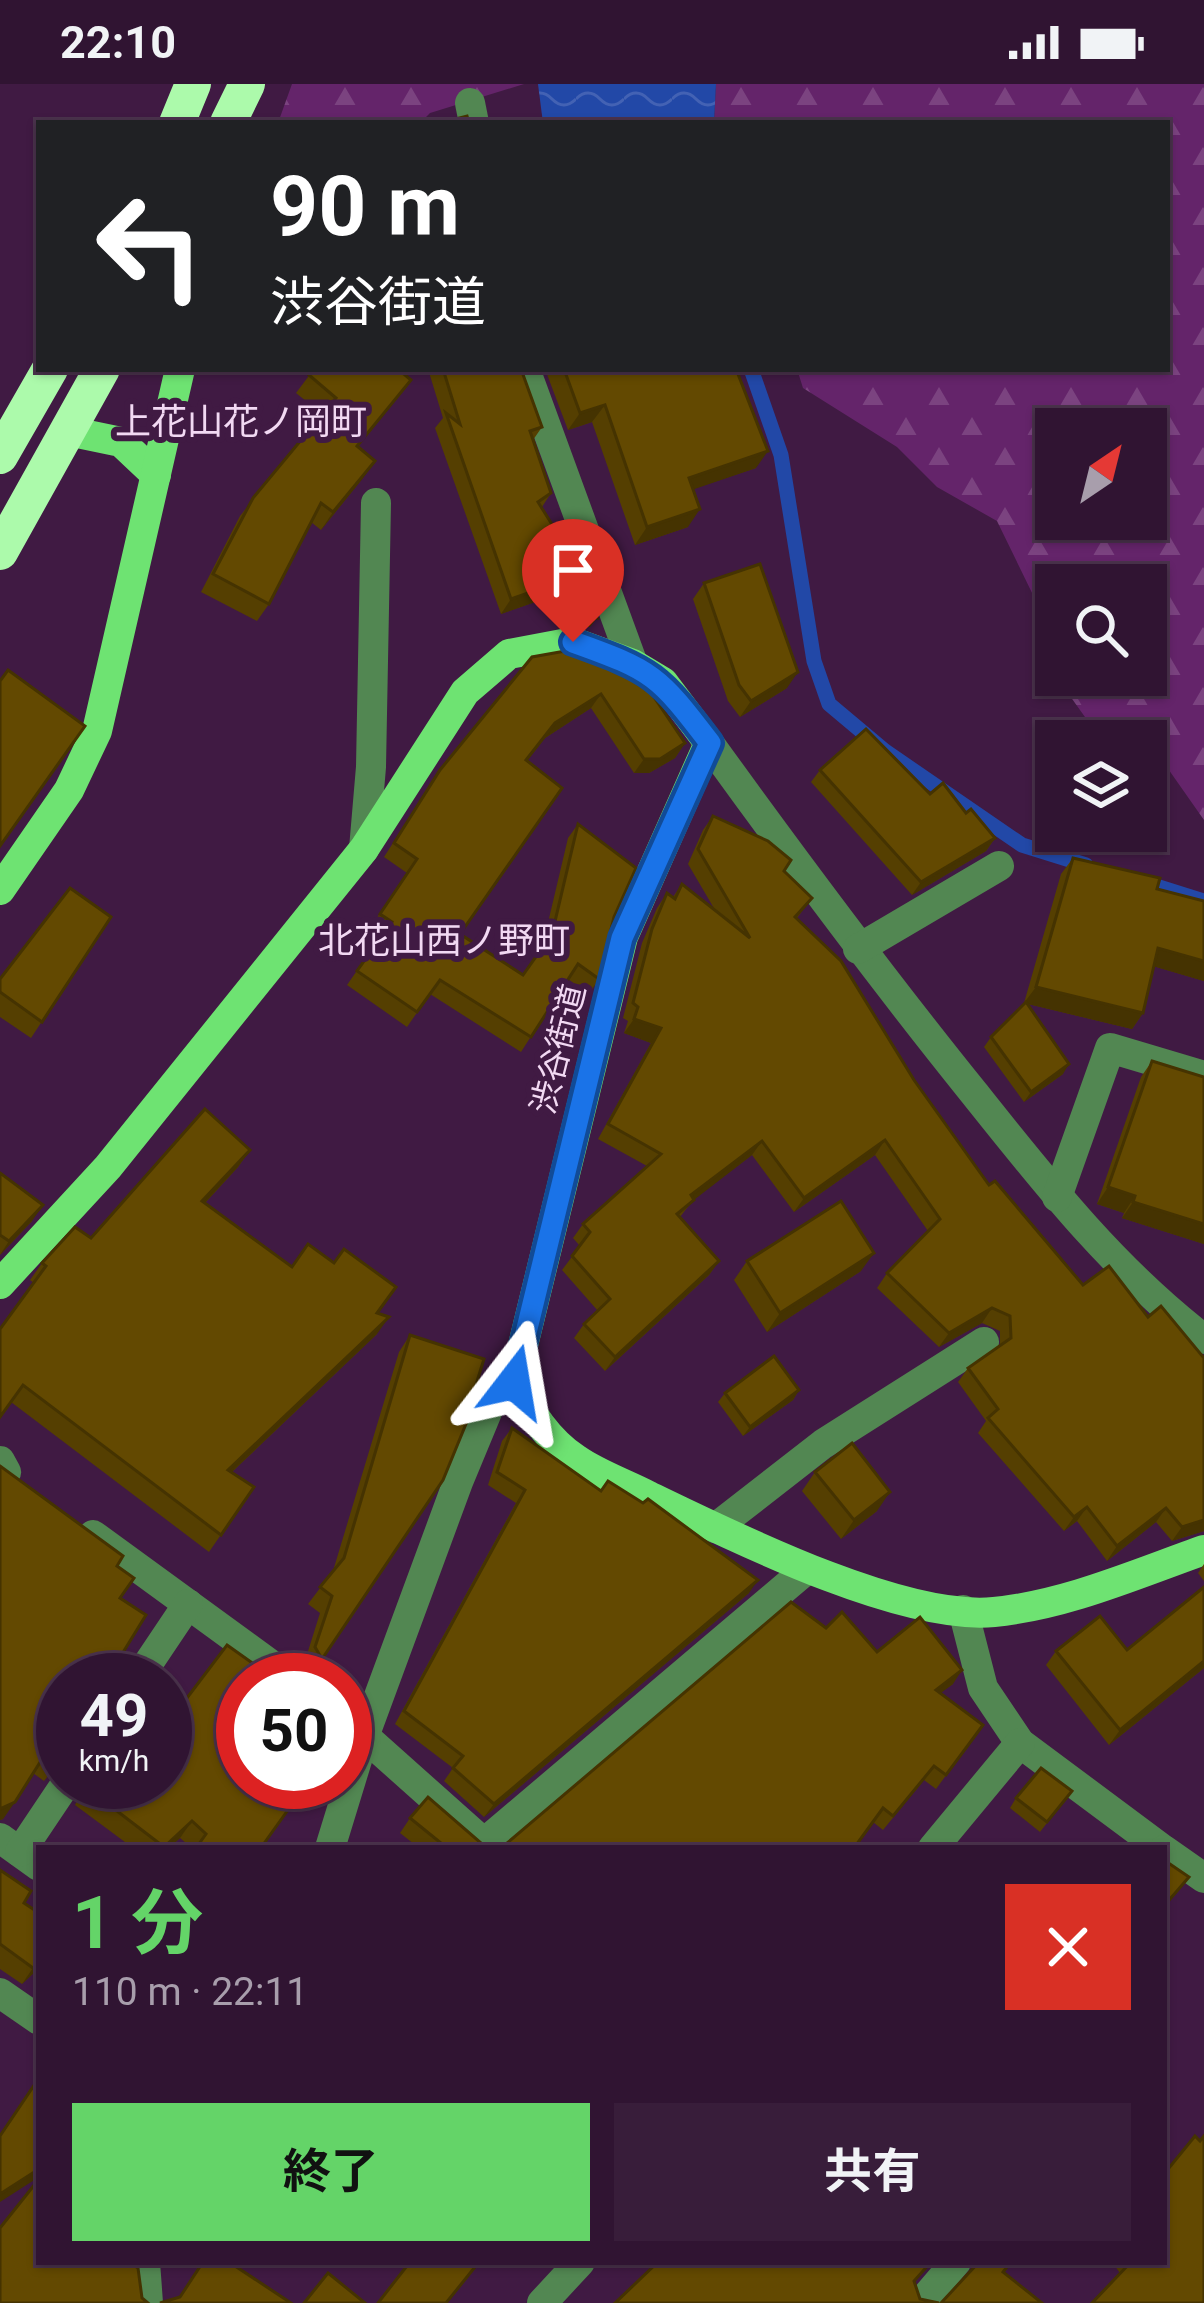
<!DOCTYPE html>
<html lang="ja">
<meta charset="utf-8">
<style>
:root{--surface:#301432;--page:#381d3a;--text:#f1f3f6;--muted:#a89eac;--line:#4b334d;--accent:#64d468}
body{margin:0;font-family:Roboto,"Noto Sans JP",sans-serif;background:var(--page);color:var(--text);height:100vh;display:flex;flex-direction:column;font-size:45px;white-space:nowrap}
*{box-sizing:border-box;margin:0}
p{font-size:39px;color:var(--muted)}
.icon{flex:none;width:66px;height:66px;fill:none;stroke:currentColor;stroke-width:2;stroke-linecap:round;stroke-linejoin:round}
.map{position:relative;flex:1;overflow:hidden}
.panel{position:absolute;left:36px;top:1761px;width:1131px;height:420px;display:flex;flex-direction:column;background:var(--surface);border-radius:0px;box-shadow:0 3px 9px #0004,0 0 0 3px var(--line)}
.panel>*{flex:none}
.top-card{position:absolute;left:36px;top:36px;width:1134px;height:252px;border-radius:0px;box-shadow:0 3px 9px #0004,0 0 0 3px var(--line);background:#202124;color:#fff;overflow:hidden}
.needle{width:78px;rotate:35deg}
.controls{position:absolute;left:1035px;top:324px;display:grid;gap:24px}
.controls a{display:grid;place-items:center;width:132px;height:132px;border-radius:0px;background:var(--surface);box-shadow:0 3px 9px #0004,0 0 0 3px var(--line);font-size:60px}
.speed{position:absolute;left:36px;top:1569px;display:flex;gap:24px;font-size:60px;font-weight:700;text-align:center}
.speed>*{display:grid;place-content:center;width:156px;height:156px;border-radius:50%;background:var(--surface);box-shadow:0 3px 9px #0004,0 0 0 3px var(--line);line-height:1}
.speed small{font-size:30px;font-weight:400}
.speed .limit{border:18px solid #d22;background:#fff;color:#111}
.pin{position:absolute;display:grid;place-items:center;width:102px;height:102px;color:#fff;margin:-123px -51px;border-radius:50% 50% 50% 0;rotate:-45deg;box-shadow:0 0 12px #0007}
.pin .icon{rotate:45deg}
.me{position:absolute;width:132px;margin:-66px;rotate:14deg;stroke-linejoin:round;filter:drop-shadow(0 0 9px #0008)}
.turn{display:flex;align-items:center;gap:42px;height:252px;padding:0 36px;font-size:54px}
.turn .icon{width:156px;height:156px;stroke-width:2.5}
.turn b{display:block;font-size:84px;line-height:102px}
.round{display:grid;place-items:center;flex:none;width:126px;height:126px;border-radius:0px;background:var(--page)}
.head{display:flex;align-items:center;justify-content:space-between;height:204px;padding:0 36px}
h1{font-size:72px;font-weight:700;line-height:90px;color:var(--accent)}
.button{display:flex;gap:24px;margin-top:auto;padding:24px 36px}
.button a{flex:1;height:138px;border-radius:0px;background:var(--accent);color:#111;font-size:48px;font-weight:700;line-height:138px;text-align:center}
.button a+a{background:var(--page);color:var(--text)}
.status{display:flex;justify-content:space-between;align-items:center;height:84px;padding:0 60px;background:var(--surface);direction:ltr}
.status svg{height:33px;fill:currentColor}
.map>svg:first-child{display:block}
.forest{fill:url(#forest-firs);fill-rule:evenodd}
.water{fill:url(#water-waves)}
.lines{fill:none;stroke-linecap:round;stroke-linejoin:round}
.stream{stroke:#2248a7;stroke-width:15}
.minor{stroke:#528752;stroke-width:30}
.major{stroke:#6ee372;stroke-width:30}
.highway{stroke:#acfaab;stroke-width:36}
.wall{fill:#553f01}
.shaded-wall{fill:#453301}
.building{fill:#634901;stroke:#453301;stroke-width:3}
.route-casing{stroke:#114b97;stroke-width:30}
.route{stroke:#1a73e8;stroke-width:21}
.labels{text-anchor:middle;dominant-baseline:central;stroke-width:12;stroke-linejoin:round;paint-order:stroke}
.street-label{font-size:33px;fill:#f2d9f3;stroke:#401a43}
.neighbourhood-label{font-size:36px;fill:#f2d9f3;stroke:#401a43}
</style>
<div class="status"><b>22:10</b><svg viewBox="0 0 49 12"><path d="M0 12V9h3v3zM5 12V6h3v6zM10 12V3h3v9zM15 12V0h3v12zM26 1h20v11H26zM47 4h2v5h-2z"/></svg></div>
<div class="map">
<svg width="1204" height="2219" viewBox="0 0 1204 2219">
<defs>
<pattern id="forest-firs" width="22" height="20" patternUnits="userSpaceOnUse" patternTransform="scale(3)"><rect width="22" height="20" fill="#64246a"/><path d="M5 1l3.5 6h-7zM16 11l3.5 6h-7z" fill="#7b4380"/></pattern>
<pattern id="water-waves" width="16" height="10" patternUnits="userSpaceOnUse" patternTransform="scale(3)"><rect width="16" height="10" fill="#2248a7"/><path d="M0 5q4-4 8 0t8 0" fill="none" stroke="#4362b4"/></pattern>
</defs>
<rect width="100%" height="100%" fill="#401a43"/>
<g class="forest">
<polygon points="292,0 524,0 430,29 420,39 278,39"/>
<path d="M716,0h488v736l-40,-57 -18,-10v-12h-24l-32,-17 -45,-63 -10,-62 -38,-78 -60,-34 -40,-40 -94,-59 -6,-19h370v-246h-453zM1056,345h90v90h-90zM1056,501h90v90h-90z"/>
</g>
<polygon class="water" points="538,0 716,0 714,39 543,39"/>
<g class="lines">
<g class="stream">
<polyline points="751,285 781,371 814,577 829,620 885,667 1022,761 1086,781"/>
<polyline points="1143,798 1204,817"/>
</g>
<g class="minor">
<polyline points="470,19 474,39"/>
<polyline points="525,285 633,580"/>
<path d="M709,659c86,119 173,236 265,350 71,89 139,176 230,246"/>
<polyline points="364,765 371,683 376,419"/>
<polyline points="858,865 999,782"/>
<polyline points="1057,1113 1110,964 1204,992"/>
<polyline points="0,1377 6,1388 0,1396"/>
<polyline points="715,1444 823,1360 984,1258"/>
<polyline points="93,1451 292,1596"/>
<polyline points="963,1526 983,1604 1020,1659 1161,1764"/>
<polyline points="137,1596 188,1520"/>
<polyline points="345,1635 484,1759 807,1485"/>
<polyline points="0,1754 39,1782"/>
<polyline points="330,1764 365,1650 458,1398 492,1316 514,1298"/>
<polyline points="933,1764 1020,1659"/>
<polyline points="1164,1766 1204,1794"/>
<polyline points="20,1768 67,1698"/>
<polyline points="0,1909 39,1936"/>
<polyline points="145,2178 148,2219"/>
<polyline points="542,2219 580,2178"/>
<polyline points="921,2219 956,2178"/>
</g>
<g class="major">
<polyline points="68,347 121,358 156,391"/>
<polyline points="0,806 69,706 97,647 180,285"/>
<path d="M0,1200l108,-117 256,-318 101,-157 44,-38 64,-12 60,22 30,18 46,61 -86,194 -109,445c17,30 32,57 62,77 21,15 50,25 73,37 83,40 253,125 345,116 72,-7 142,-38 210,-62"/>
</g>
<g class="highway">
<polyline points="177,39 193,0"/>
<polyline points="228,39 247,0"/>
<polyline points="0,372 50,285"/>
<polyline points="0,468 102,285"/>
</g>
</g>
<g class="wall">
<polygon points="314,285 411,296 358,363 363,394 321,446 311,438 269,520 257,537 201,508 240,432 322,330 296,309"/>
<polygon points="428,285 521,285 542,343 533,356 551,409 542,423 583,490 572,505 501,530 435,344 443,334"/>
<polygon points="545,285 736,285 756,384 693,405 688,443 635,461 592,338 568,346"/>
<polygon points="704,499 787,604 740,633 728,617 693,515"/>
<polygon points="582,564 685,659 675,674 649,689 634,689 591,624 545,654 527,677 460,850 523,891 542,864 568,754 578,740 614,833 599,895 589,910 568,895 521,968 430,910 407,943 347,901 381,852 370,844 407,789 384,773 430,701"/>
<polygon points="820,686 930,710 966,729 995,754 986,767 912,811 811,698"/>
<polygon points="713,732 784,787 812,814 797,834 914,996 1204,1447 1172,1457 1156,1438 1107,1477 1077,1437 1064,1447 978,1349 986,1337 958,1298 968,1284 1000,1261 1000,1247 982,1239 939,1263 877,1204 887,1189 928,1147 875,1071 794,1128 752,1071 694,1115 680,1133 719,1177 709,1191 605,1287 574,1254 584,1240 598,1227 562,1186 580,1162 573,1154 583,1140 647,1082 598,1055 651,959 624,949 628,937 623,934 642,859 657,824 667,809 673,813 682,800 715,826 688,780 703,746"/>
<polygon points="1073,774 1157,805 1204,817 1204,897 1153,882 1143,929 1132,945 1028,920 1063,990 1024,1018 984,963 991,953 1024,919 1061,790"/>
<polygon points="111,833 31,954 0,933 0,895"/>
<polygon points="1152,977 1204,993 1204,1160 1122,1134 1124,1129 1097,1120 1141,993"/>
<polygon points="250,1066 238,1083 205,1119 292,1183 377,1230 377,1250 232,1388 254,1403 209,1468 11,1318 34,1199 30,1196 42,1179"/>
<polygon points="0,1089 32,1137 0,1171"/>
<polygon points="747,1177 861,1187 767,1248 734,1196"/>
<polygon points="410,1251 443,1396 311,1592 304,1580 320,1529 308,1520 333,1487 399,1268"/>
<polygon points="799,1306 793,1316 743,1352 718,1318 725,1309"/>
<polygon points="512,1344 749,1509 484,1733 444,1697 453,1684 395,1640 516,1419 488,1401 502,1357"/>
<polygon points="0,1382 117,1482 63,1596 63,1680 57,1681 44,1697 33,1689 3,1735 0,1736"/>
<polygon points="815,1388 877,1427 841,1455 802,1407"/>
<polygon points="1204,1480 1204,1497 1198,1489"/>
<polygon points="826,1544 877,1568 953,1600 940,1609 983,1641 936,1705 924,1696 883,1746 873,1738 855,1764 419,1764 400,1749 410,1734 482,1760 506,1760"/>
<polygon points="1127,1566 1204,1584 1109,1661 1046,1581 1056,1567"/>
<polygon points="86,1698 165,1698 274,1764 192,1764 180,1754 169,1764 133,1764 75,1721"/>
<polygon points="1072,1707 1040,1748 1010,1724 1016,1714"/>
<polygon points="0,1786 24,1819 39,1884 22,1900 0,1885"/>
<polygon points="1200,2057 1204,2219 1120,2189 1112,2178 1164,2178"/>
</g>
<g class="shaded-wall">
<polygon points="605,321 592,338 568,346 580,329"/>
<polygon points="768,367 756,384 677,411 689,394"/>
<polygon points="375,377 363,394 321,446 333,428"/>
<polygon points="700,425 688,443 635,461 647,443"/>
<polygon points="583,490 572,505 501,530 511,515"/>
<polygon points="565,531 597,534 590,543 558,541"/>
<polygon points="798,588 787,604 740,633 751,617"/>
<polygon points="601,610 591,624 545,654 555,639"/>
<polygon points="685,659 675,674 649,689 634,689 644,675"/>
<polygon points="995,754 986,767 912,811 921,798"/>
<polygon points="1158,864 1204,877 1204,897 1146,880"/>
<polygon points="1036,903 1143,929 1132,945 1024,919"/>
<polygon points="634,935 661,944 651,959 624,949"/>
<polygon points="1069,980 1063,990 1024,1018 1031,1008"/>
<polygon points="885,1056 875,1071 794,1128 804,1114"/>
<polygon points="762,1057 752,1071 681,1126 691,1111"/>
<polygon points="250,1066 238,1083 191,1134 202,1117"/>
<polygon points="1108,1103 1135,1112 1124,1129 1097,1120"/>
<polygon points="1133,1118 1204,1140 1204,1160 1122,1134"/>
<polygon points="43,1121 32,1137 0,1171 9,1157"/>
<polygon points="874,1169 861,1187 767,1248 780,1229"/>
<polygon points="719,1177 709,1191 605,1287 615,1273"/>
<polygon points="992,1224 982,1239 939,1263 949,1249"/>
<polygon points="389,1233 377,1250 217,1402 228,1386"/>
<polygon points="799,1306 793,1316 743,1352 750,1343"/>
<polygon points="890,1408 877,1427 841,1455 854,1436"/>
<polygon points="1087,1423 1077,1437 1064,1447 1074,1433"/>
<polygon points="1166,1424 1156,1438 1107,1477 1117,1462"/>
<polygon points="1204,1436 1204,1447 1172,1457 1182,1443"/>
<polygon points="758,1496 749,1509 484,1733 494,1720"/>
<polygon points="1204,1577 1204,1584 1109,1661 1120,1646"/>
<polygon points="962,1586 953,1600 926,1620 936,1606"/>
<polygon points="15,1718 3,1735 0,1736 0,1725"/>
<polygon points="192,1737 180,1754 169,1764 163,1764"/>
<polygon points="39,1879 39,1884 22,1900 33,1884"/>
<polygon points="39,2085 39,2093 0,2118 0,2110"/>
</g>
<g class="building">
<polygon points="467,32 469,39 440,39"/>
<polygon points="314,285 398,285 411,296 357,362 375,377 333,428 321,419 269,520 213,490 253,414 336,314 309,291"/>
<polygon points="443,285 521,285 542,343 530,347 551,409 538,418 583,490 511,515 446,329 460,340"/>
<polygon points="564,285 736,285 768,367 689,394 700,425 647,443 605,321 580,329"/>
<polygon points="760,480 798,588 751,617 739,601 704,499"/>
<polygon points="582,509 597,534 565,531"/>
<polygon points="582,564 633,582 685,659 660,675 644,675 601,610 555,639 526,676 562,704 460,850 523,891 552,850 578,740 636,784 614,833 599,895 578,880 531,953 440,896 417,928 357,887 392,838 380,830 417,775 394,759 440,686 532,573"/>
<polygon points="8,586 85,642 0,762 0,597"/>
<polygon points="866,645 930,710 943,699 966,729 971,725 995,754 921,798 820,686"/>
<polygon points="713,732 768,757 791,776 784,787 812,814 795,833 841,877 914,996 989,1101 995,1097 1083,1201 1109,1182 1148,1233 1161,1222 1204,1274 1204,1436 1182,1443 1166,1424 1117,1462 1087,1423 1074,1433 988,1334 998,1325 968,1284 1011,1254 1010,1232 992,1224 949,1249 887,1189 940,1135 885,1056 804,1114 762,1057 691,1111 694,1116 677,1130 719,1177 615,1273 584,1240 610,1215 572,1172 590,1148 583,1140 661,1070 608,1040 661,944 634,935 638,923 633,919 652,845 667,809 675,815 682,800 750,854 698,765"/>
<polygon points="1073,774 1160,794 1157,805 1204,817 1204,877 1158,864 1143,929 1036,903"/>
<polygon points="70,804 111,833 42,938 0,908 0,895"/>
<polygon points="1026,918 1069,980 1031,1008 991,953"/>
<polygon points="1152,977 1204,993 1204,1140 1133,1118 1135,1112 1108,1103"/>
<polygon points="205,1025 250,1066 202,1117 292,1183 308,1160 334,1179 344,1165 396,1203 377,1229 389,1233 228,1386 254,1403 221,1451 23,1301 0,1333 0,1245 46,1182 42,1179 75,1143 91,1154"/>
<polygon points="0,1089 43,1121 9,1157 0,1151"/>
<polygon points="841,1117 874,1169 780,1229 747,1177"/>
<polygon points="410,1251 484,1275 473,1310 477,1313 443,1396 322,1575 315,1563 332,1512 320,1503 344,1474"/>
<polygon points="774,1272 799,1306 750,1343 725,1309"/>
<polygon points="512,1344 601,1407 608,1397 643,1419 648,1415 758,1496 494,1720 453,1684 463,1672 404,1627 525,1406 497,1388"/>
<polygon points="852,1359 890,1408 854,1436 815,1388"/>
<polygon points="0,1382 123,1472 117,1482 134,1494 120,1514 146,1531 106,1596 63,1596 63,1672 56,1681 44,1672 15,1718 0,1725"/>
<polygon points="1204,1503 1204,1577 1120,1646 1056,1567 1100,1532 1127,1566"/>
<polygon points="791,1518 826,1544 842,1528 877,1568 920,1533 962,1586 936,1606 983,1641 946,1691 934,1682 893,1732 883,1724 854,1764 447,1764 410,1734 428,1713 482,1760 506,1760"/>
<polygon points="227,1561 276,1596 243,1596 243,1698 308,1698 265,1758 274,1764 196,1764 206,1750 192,1737 164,1763 87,1704 90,1698 165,1698 165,1643"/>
<polygon points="1041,1684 1072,1707 1047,1738 1016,1714"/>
<polygon points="1164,1776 1189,1793 1164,1822"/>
<polygon points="0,1786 31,1807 24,1819 39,1829 39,1879 33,1884 0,1860"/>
<polygon points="39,1994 39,2085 0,2110 0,2052"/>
<polygon points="1195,2052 1200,2057 1204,2052 1204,2219 1092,2219 1131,2178 1164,2178 1164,2090"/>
<polygon points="39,2095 39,2178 129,2178 138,2184 142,2214 148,2219 0,2219 0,2144"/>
<polygon points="203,2178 229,2178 291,2219 160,2219 180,2213"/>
<polygon points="410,2178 479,2178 446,2219 378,2219"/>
<polygon points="658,2178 661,2181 664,2178 931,2178 914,2197 920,2215 939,2219 615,2219"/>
<polygon points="979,2178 1011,2178 1003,2188 1042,2219 941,2219"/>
<polygon points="328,2189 365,2219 304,2219"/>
</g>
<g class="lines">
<g class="route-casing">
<path id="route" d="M514,1298l108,-444 88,-195c-52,-68 -56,-72 -137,-101"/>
</g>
<use href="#route" class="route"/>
</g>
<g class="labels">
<g class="street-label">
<text transform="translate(558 965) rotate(-76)">渋谷街道</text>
</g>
<g class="neighbourhood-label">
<text x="241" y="338">上花山花ノ岡町</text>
<text x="444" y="857">北花山西ノ野町</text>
</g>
</g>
</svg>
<div class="controls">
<a><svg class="needle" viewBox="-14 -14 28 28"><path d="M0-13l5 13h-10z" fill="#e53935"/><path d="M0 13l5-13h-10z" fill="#a89eac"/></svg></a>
<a><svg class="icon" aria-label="search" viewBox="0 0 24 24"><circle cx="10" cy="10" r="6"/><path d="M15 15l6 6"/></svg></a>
<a><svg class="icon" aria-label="layers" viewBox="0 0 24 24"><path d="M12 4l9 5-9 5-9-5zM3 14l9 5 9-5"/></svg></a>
</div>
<div class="speed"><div>49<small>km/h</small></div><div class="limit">50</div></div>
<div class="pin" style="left:573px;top:558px;background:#d93025"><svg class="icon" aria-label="arrive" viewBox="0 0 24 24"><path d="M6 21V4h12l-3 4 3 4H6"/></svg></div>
<svg class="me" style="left:514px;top:1298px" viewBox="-20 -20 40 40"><path d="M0-17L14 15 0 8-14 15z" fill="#1a73e8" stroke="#fff" stroke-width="4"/></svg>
<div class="top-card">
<div class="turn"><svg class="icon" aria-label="left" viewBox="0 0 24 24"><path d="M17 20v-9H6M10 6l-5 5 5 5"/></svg><div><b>90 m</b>渋谷街道</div></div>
</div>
<section class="panel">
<div class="head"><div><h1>1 分</h1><p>110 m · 22:11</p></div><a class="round" style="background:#d93025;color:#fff"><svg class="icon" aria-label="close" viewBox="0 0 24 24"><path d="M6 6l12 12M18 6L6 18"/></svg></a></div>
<div class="button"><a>終了</a><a>共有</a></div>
</section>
</div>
